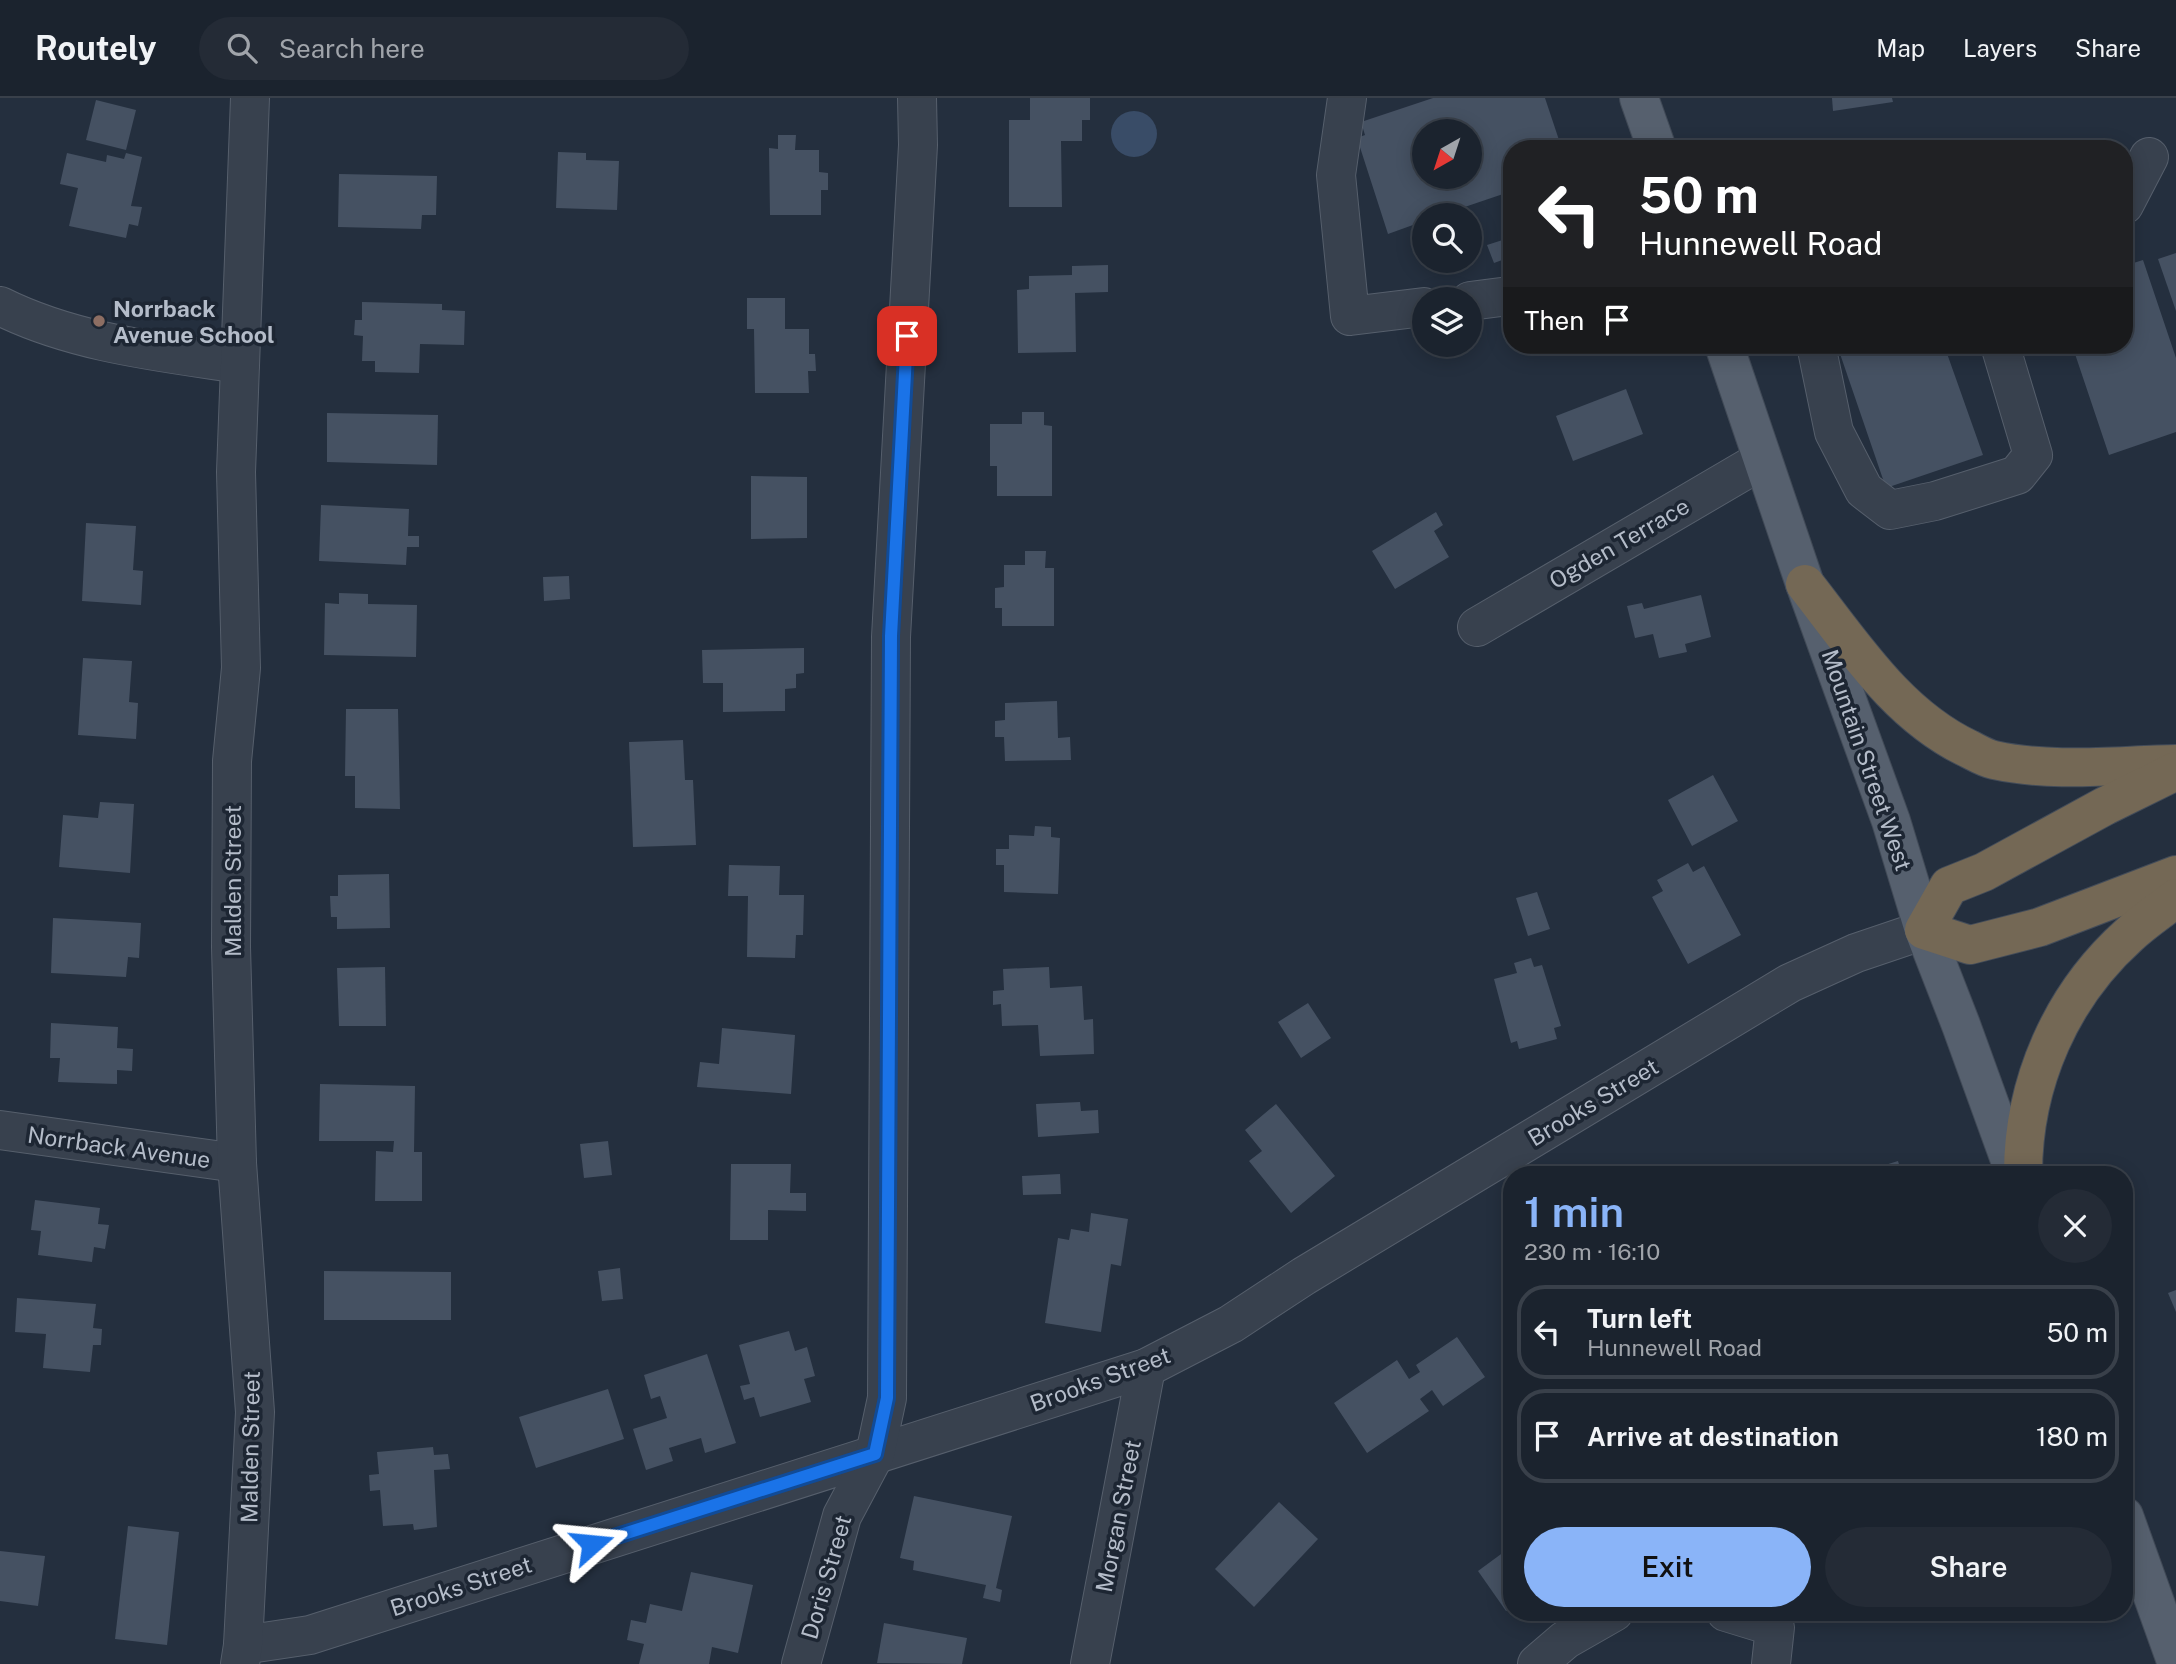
<!DOCTYPE html>
<meta charset="utf-8">
<style>
:root{--surface:#1b232e;--page:#242b36;--text:#f1f3f6;--muted:#a0a4aa;--line:#39404a;--accent:#8ab4f8}
body{margin:0;font-family:"Public Sans",sans-serif;background:var(--page);color:var(--text);height:100vh;display:flex;flex-direction:column;font-size:26px;white-space:nowrap}
*{box-sizing:border-box;margin:0}
p{font-size:23px;color:var(--muted)}
.icon{flex:none;width:38px;height:38px;fill:none;stroke:currentColor;stroke-width:2;stroke-linecap:round;stroke-linejoin:round}
.map{position:relative;flex:1;overflow:hidden}
.panel{position:absolute;left:1503px;top:1068px;width:630px;height:455px;display:flex;flex-direction:column;background:var(--surface);border-radius:28px;box-shadow:0 4px 18px #0003,0 0 0 2px var(--line)}
.panel>*{flex:none}
.hud{position:absolute;left:1503px;top:42px;width:630px;height:214px;border-radius:28px;box-shadow:0 4px 18px #0003,0 0 0 2px var(--line);background:#202124;color:#fff;overflow:hidden}
.needle{width:46px;rotate:219deg}
.buttons{position:absolute;left:1412px;top:21px;display:grid;gap:14px}
.buttons a{display:grid;place-items:center;width:70px;height:70px;border-radius:50%;background:var(--surface);box-shadow:0 4px 18px #0003,0 0 0 2px var(--line);font-size:35px}
.pin{position:absolute;display:grid;place-items:center;width:60px;height:60px;color:#fff;margin:-30px;border-radius:14px;box-shadow:0 4px 10px #0006}
.me{position:absolute;width:77px;margin:-38px;rotate:72deg;stroke-linejoin:round;filter:drop-shadow(0 0 5px #0008)}
.turn{display:flex;align-items:center;gap:24px;height:147px;padding:0 21px;font-size:32px}
.turn .icon{width:91px;height:91px;stroke-width:2.5}
.turn b{display:block;font-size:49px;line-height:60px}
.then{display:flex;align-items:center;height:66px;padding:0 21px;background:#0003;gap:14px;font-size:26px}
.round{display:grid;place-items:center;flex:none;width:74px;height:74px;border-radius:37px;background:var(--page)}
.head{display:flex;align-items:center;justify-content:space-between;height:119px;padding:0 21px}
h1{font-size:42px;font-weight:600;line-height:52px;color:var(--accent)}
.button{display:flex;gap:14px;margin-top:auto;padding:14px 21px}
.button a{flex:1;height:80px;border-radius:42px;background:var(--accent);color:#111;font-size:28px;font-weight:600;line-height:80px;text-align:center}
.button a+a{background:var(--page);color:var(--text)}
ul{padding:0;list-style:none}
li{display:flex;align-items:center;gap:21px;height:94px;margin:0 14px 10px;padding:0 7px;border:4px solid var(--line);border-radius:28px}
li div{flex:1}
li b{display:block;font-size:26px}
li em{font-style:normal}
header{display:flex;align-items:center;gap:42px;box-sizing:border-box;height:98px;padding:0 35px;background:var(--surface);border-bottom:2px solid var(--line)}
header strong{font-size:33px}
nav{display:flex;gap:38px;margin-inline-start:auto;font-size:24px}
.search{width:490px;height:63px;background:var(--page);display:flex;align-items:center;gap:18px;box-sizing:border-box;padding:0 24px;border-radius:38px;color:var(--muted);font-size:26px}
.map>svg:first-child{display:block}
.water{fill:#394c67}
.building{fill:#455162;fill-rule:evenodd}
.lines{fill:none;stroke-linecap:round;stroke-linejoin:round}
.minor-casing{stroke:#565f6c;stroke-width:40}
.major-casing{stroke:#414a57;stroke-width:40}
.highway-casing{stroke:#434c59;stroke-width:40}
.minor{stroke:#38414e;stroke-width:38}
.major{stroke:#56606e;stroke-width:38}
.highway{stroke:#746855;stroke-width:38}
.route-casing{stroke:#114b97;stroke-width:18}
.route{stroke:#1a73e8;stroke-width:12}
.education-dot{fill:#8d6e63;stroke:#1d2633;stroke-width:2.5}
.labels{text-anchor:middle;dominant-baseline:central;stroke-width:7;stroke-linejoin:round;paint-order:stroke}
.poi-label{font-size:23px;font-weight:bold;fill:#b4bcc9;stroke:#1d2633;text-anchor:start}
.street-label{font-size:23px;fill:#b4bcc9;stroke:#1d2633}
</style>
<header>
<strong>Routely</strong>
<div class="search"><svg class="icon" aria-label="search" viewBox="0 0 24 24"><circle cx="10" cy="10" r="6"/><path d="M15 15l6 6"/></svg>Search here</div>
<nav><a>Map</a><a>Layers</a><a>Share</a></nav>
</header>
<div class="map">
<svg width="2176" height="1566" viewBox="0 0 2176 1566">
<rect width="100%" height="100%" fill="#242f3e"/>
<circle class="water" cx="1134" cy="36" r="23"/>
<g class="building">
<polygon points="1030,0 1090,0 1090,22 1082,22 1082,43 1061,43 1062,109 1009,109 1009,22 1030,22"/>
<path d="M1433,0h112l17,51h-50v42l-71,24h-17v6l-36,13 -31,-96 8,-3 -4,-13zM1424,33h46v46h-46z"/>
<polygon points="1832,0 1892,0 1893,4 1833,13"/>
<polygon points="96,2 136,12 126,52 86,42"/>
<polygon points="778,37 796,37 795,52 819,52 819,74 828,75 828,92 821,92 821,117 770,117 769,50 778,51"/>
<polygon points="558,54 586,55 586,62 619,63 617,112 556,110"/>
<polygon points="67,55 106,64 107,57 124,61 126,55 142,59 131,108 142,109 138,128 129,126 126,140 69,128 78,90 60,86"/>
<polygon points="339,76 437,78 436,117 422,117 421,131 338,129"/>
<polygon points="1512,139 1512,180 1505,161 1494,165 1487,147"/>
<polygon points="2176,155 2176,213 2158,161"/>
<polygon points="2143,162 2176,260 2176,334 2109,357 2072,247 2124,247 2124,168"/>
<polygon points="1108,167 1108,194 1075,195 1076,254 1018,255 1017,192 1029,191 1029,178 1072,177 1072,168"/>
<polygon points="747,200 785,200 785,231 809,231 809,256 815,256 816,273 808,273 809,295 755,295 754,231 747,231"/>
<polygon points="362,204 442,206 442,212 465,213 464,247 420,246 419,275 375,274 375,263 362,263 363,238 354,237 355,222 362,222"/>
<polygon points="1837,247 1944,247 1983,357 1886,390"/>
<polygon points="1626,291 1643,336 1573,363 1556,318"/>
<polygon points="1022,314 1044,314 1044,327 1052,328 1052,398 997,398 997,368 990,368 990,326 1022,326"/>
<polygon points="327,315 438,317 437,367 327,364"/>
<polygon points="751,378 807,379 807,440 751,441"/>
<polygon points="321,407 409,411 408,438 419,438 419,449 407,449 406,467 319,463"/>
<polygon points="1436,414 1443,427 1434,433 1449,459 1395,491 1372,453"/>
<polygon points="86,425 136,428 133,472 143,473 141,507 82,503"/>
<polygon points="1025,453 1046,453 1045,470 1054,470 1054,528 1002,528 1002,510 995,510 995,490 1004,489 1004,467 1025,467"/>
<polygon points="569,478 570,501 544,503 543,479"/>
<polygon points="339,495 368,496 368,506 417,507 416,559 324,557 325,505 339,506"/>
<polygon points="1701,497 1711,539 1685,546 1687,554 1659,560 1653,536 1635,540 1627,508 1642,505 1644,511"/>
<polygon points="804,550 804,575 796,576 796,590 785,591 785,613 723,614 723,585 703,585 702,552"/>
<polygon points="83,560 132,563 129,604 138,605 136,641 78,637"/>
<polygon points="1057,603 1058,640 1070,639 1071,662 1005,663 1004,639 995,639 995,623 1005,622 1005,605"/>
<polygon points="346,611 398,611 400,711 355,710 355,678 345,678"/>
<polygon points="683,642 685,682 693,682 696,747 633,749 629,644"/>
<polygon points="1713,677 1738,723 1692,748 1668,702"/>
<polygon points="100,704 134,706 130,775 59,769 63,717 98,720"/>
<polygon points="1035,728 1051,729 1051,739 1060,740 1058,796 1004,794 1004,767 996,767 996,751 1009,751 1009,737 1034,738"/>
<polygon points="1688,765 1693,774 1704,768 1741,837 1688,866 1652,799 1663,793 1657,782"/>
<polygon points="729,767 780,768 779,797 804,797 803,837 796,837 795,860 747,859 748,798 728,798"/>
<polygon points="389,776 390,830 337,831 337,819 331,819 330,798 338,798 338,777"/>
<polygon points="1537,794 1550,831 1528,838 1516,800"/>
<polygon points="53,820 141,825 139,860 128,859 126,879 51,875"/>
<polygon points="1531,860 1534,869 1542,867 1561,928 1554,930 1557,941 1519,951 1517,943 1511,945 1494,881 1517,875 1514,865"/>
<polygon points="385,869 386,928 339,928 337,870"/>
<polygon points="1049,869 1050,890 1082,888 1084,922 1093,921 1094,956 1040,958 1038,927 1002,928 1001,906 993,907 993,893 1004,892 1003,871"/>
<polygon points="1308,905 1331,940 1301,960 1278,924"/>
<polygon points="51,925 118,929 117,950 133,951 132,973 117,972 117,986 58,984 60,960 50,960"/>
<polygon points="722,930 795,937 791,996 697,989 700,964 719,966"/>
<polygon points="320,986 415,988 414,1054 422,1054 422,1103 375,1103 376,1053 393,1054 394,1043 319,1043"/>
<polygon points="1080,1004 1081,1013 1098,1012 1099,1035 1038,1039 1036,1006"/>
<polygon points="1276,1006 1335,1078 1291,1115 1249,1063 1262,1053 1245,1032"/>
<polygon points="608,1043 612,1077 584,1080 580,1046"/>
<polygon points="1898,1063 1902,1076 1856,1076"/>
<polygon points="731,1066 791,1066 790,1095 806,1095 806,1113 768,1112 768,1142 730,1142"/>
<polygon points="1060,1076 1061,1096 1023,1097 1022,1078"/>
<polygon points="35,1102 100,1110 98,1126 109,1127 105,1151 94,1149 92,1164 38,1157 41,1133 31,1132"/>
<polygon points="1091,1115 1128,1121 1121,1168 1111,1166 1101,1234 1045,1225 1058,1140 1069,1142 1071,1131 1089,1134"/>
<polygon points="620,1170 623,1201 602,1203 598,1173"/>
<polygon points="324,1173 451,1174 451,1222 324,1222"/>
<polygon points="1512,1178 1512,1198 1503,1185"/>
<polygon points="2176,1192 2176,1214 2168,1195"/>
<polygon points="17,1200 96,1206 93,1230 102,1231 101,1247 93,1247 90,1274 43,1270 46,1236 15,1234"/>
<polygon points="1512,1224 1512,1240 1504,1230"/>
<polygon points="789,1233 795,1253 807,1249 815,1278 804,1281 811,1304 760,1319 754,1299 744,1302 740,1288 750,1286 739,1247"/>
<polygon points="1457,1239 1485,1279 1443,1308 1432,1292 1420,1301 1429,1313 1367,1355 1334,1305 1397,1262 1409,1281 1420,1274 1416,1267"/>
<polygon points="707,1256 736,1345 705,1355 701,1340 669,1350 673,1363 646,1372 633,1331 667,1320 660,1298 651,1301 644,1277"/>
<polygon points="608,1291 624,1341 536,1370 519,1319"/>
<polygon points="433,1349 434,1357 448,1356 450,1371 434,1372 437,1429 414,1432 413,1426 383,1428 380,1392 370,1393 369,1377 379,1376 377,1354"/>
<polygon points="914,1398 1012,1418 996,1490 1002,1492 1000,1504 983,1500 986,1487 913,1472 914,1463 900,1460"/>
<polygon points="1279,1404 1318,1441 1254,1509 1215,1471"/>
<polygon points="128,1428 179,1434 167,1547 115,1541"/>
<polygon points="1512,1448 1512,1510 1506,1513 1478,1473"/>
<polygon points="0,1453 45,1458 38,1508 0,1503"/>
<polygon points="691,1474 753,1487 738,1555 712,1549 709,1566 639,1566 644,1546 627,1542 631,1522 646,1525 650,1506 682,1513"/>
<polygon points="884,1525 967,1540 962,1566 877,1565"/>
</g>
<g class="lines">
<g class="minor-casing">
<g id="minor">
<polyline points="1347,0 1336,77 1350,218 1424,209"/>
<polyline points="2124,107 2149,59"/>
<polyline points="1470,203 1501,199"/>
<path d="M0,208c74,37 160,46 240,58"/>
<polyline points="1816,247 1834,334 1864,392 1890,412 1935,403 2017,377 2033,357 2000,247"/>
<polyline points="1477,529 1762,362"/>
<polyline points="0,1032 237,1065"/>
<polyline points="1726,1514 1775,1529 1771,1566"/>
<polyline points="243,1547 310,1537 1146,1270 1231,1226 1304,1178 1790,885 1856,855 1924,832"/>
<polyline points="240,1566 243,1547 255,1314 237,1065 231,849 232,663 241,570 236,374 250,0"/>
<polyline points="801,1566 842,1418 875,1356 887,1300 891,539 918,47 917,0"/>
<polyline points="1090,1566 1146,1270"/>
<polyline points="1537,1566 1565,1542 1614,1514"/>
</g>
</g>
<g class="major-casing">
<g id="major">
<polyline points="1639,0 1657,51"/>
<polyline points="1724,247 1805,486 1891,723 1924,832 1961,927 2015,1076"/>
<polyline points="2124,1418 2176,1563"/>
</g>
</g>
<g class="highway-casing">
<g id="highway">
<path d="M1805,486c48,61 92,131 164,165 8,4 16,9 25,11 59,13 122,5 182,4"/>
<polyline points="2176,673 2105,708 1984,774 1949,788 1924,832 1970,847 2040,829 2176,777"/>
<path d="M2023,1076c0,-91 38,-178 106,-239 15,-14 32,-25 47,-37"/>
</g>
</g>
<use href="#minor" class="minor"/>
<use href="#major" class="major"/>
<use href="#highway" class="highway"/>
</g>
<g class="lines">
<g class="route-casing">
<polyline id="route" points="592,1446 875,1356 887,1300 891,538 907,238"/>
</g>
<use href="#route" class="route"/>
</g>
<circle class="education-dot" cx="99" cy="223" r="7"/>
<g class="labels">
<g class="poi-label">
<text x="113" y="210">Norrback<tspan x="113" dy="26">Avenue School</tspan></text>
</g>
<g class="street-label">
<text transform="translate(1619 445) rotate(-30)">Ogden Terrace</text>
<text transform="translate(1867 662) rotate(71)">Mountain Street West</text>
<text transform="translate(232 783) rotate(-90)">Malden Street</text>
<text transform="translate(1593 1004) rotate(-31)">Brooks Street</text>
<text transform="translate(119 1049) rotate(8)">Norrback Avenue</text>
<text transform="translate(1100 1281) rotate(-20)">Brooks Street</text>
<text transform="translate(250 1349) rotate(-89)">Malden Street</text>
<text transform="translate(1118 1418) rotate(-79)">Morgan Street</text>
<text transform="translate(826 1479) rotate(-74)">Doris Street</text>
<text transform="translate(461 1488) rotate(-18)">Brooks Street</text>
</g>
</g>
</svg>
<div class="buttons">
<a><svg class="needle" viewBox="-14 -14 28 28"><path d="M0-13l5 13h-10z" fill="#e53935"/><path d="M0 13l5-13h-10z" fill="#a0a4aa"/></svg></a>
<a><svg class="icon" aria-label="search" viewBox="0 0 24 24"><circle cx="10" cy="10" r="6"/><path d="M15 15l6 6"/></svg></a>
<a><svg class="icon" aria-label="layers" viewBox="0 0 24 24"><path d="M12 4l9 5-9 5-9-5zM3 14l9 5 9-5"/></svg></a>
</div>
<div class="pin" style="left:907px;top:238px;background:#d93025"><svg class="icon" aria-label="arrive" viewBox="0 0 24 24"><path d="M6 21V4h12l-3 4 3 4H6"/></svg></div>
<svg class="me" style="left:592px;top:1446px" viewBox="-20 -20 40 40"><path d="M0-17L14 15 0 8-14 15z" fill="#1a73e8" stroke="#fff" stroke-width="4"/></svg>
<div class="hud">
<div class="turn"><svg class="icon" aria-label="left" viewBox="0 0 24 24"><path d="M17 20v-9H6M10 6l-5 5 5 5"/></svg><div><b>50 m</b>Hunnewell Road</div></div>
<div class="then">Then<svg class="icon" aria-label="arrive" viewBox="0 0 24 24"><path d="M6 21V4h12l-3 4 3 4H6"/></svg></div>
</div>
<section class="panel">
<div class="head"><div><h1>1 min</h1><p>230 m · 16:10</p></div><a class="round"><svg class="icon" aria-label="close" viewBox="0 0 24 24"><path d="M6 6l12 12M18 6L6 18"/></svg></a></div>
<ul>
<li><svg class="icon" aria-label="left" viewBox="0 0 24 24"><path d="M17 20v-9H6M10 6l-5 5 5 5"/></svg><div><b>Turn left</b><p>Hunnewell Road</p></div><em>50 m</em></li>
<li><svg class="icon" aria-label="arrive" viewBox="0 0 24 24"><path d="M6 21V4h12l-3 4 3 4H6"/></svg><div><b>Arrive at destination</b></div><em>180 m</em></li>
</ul>
<div class="button"><a>Exit</a><a>Share</a></div>
</section>
</div>
